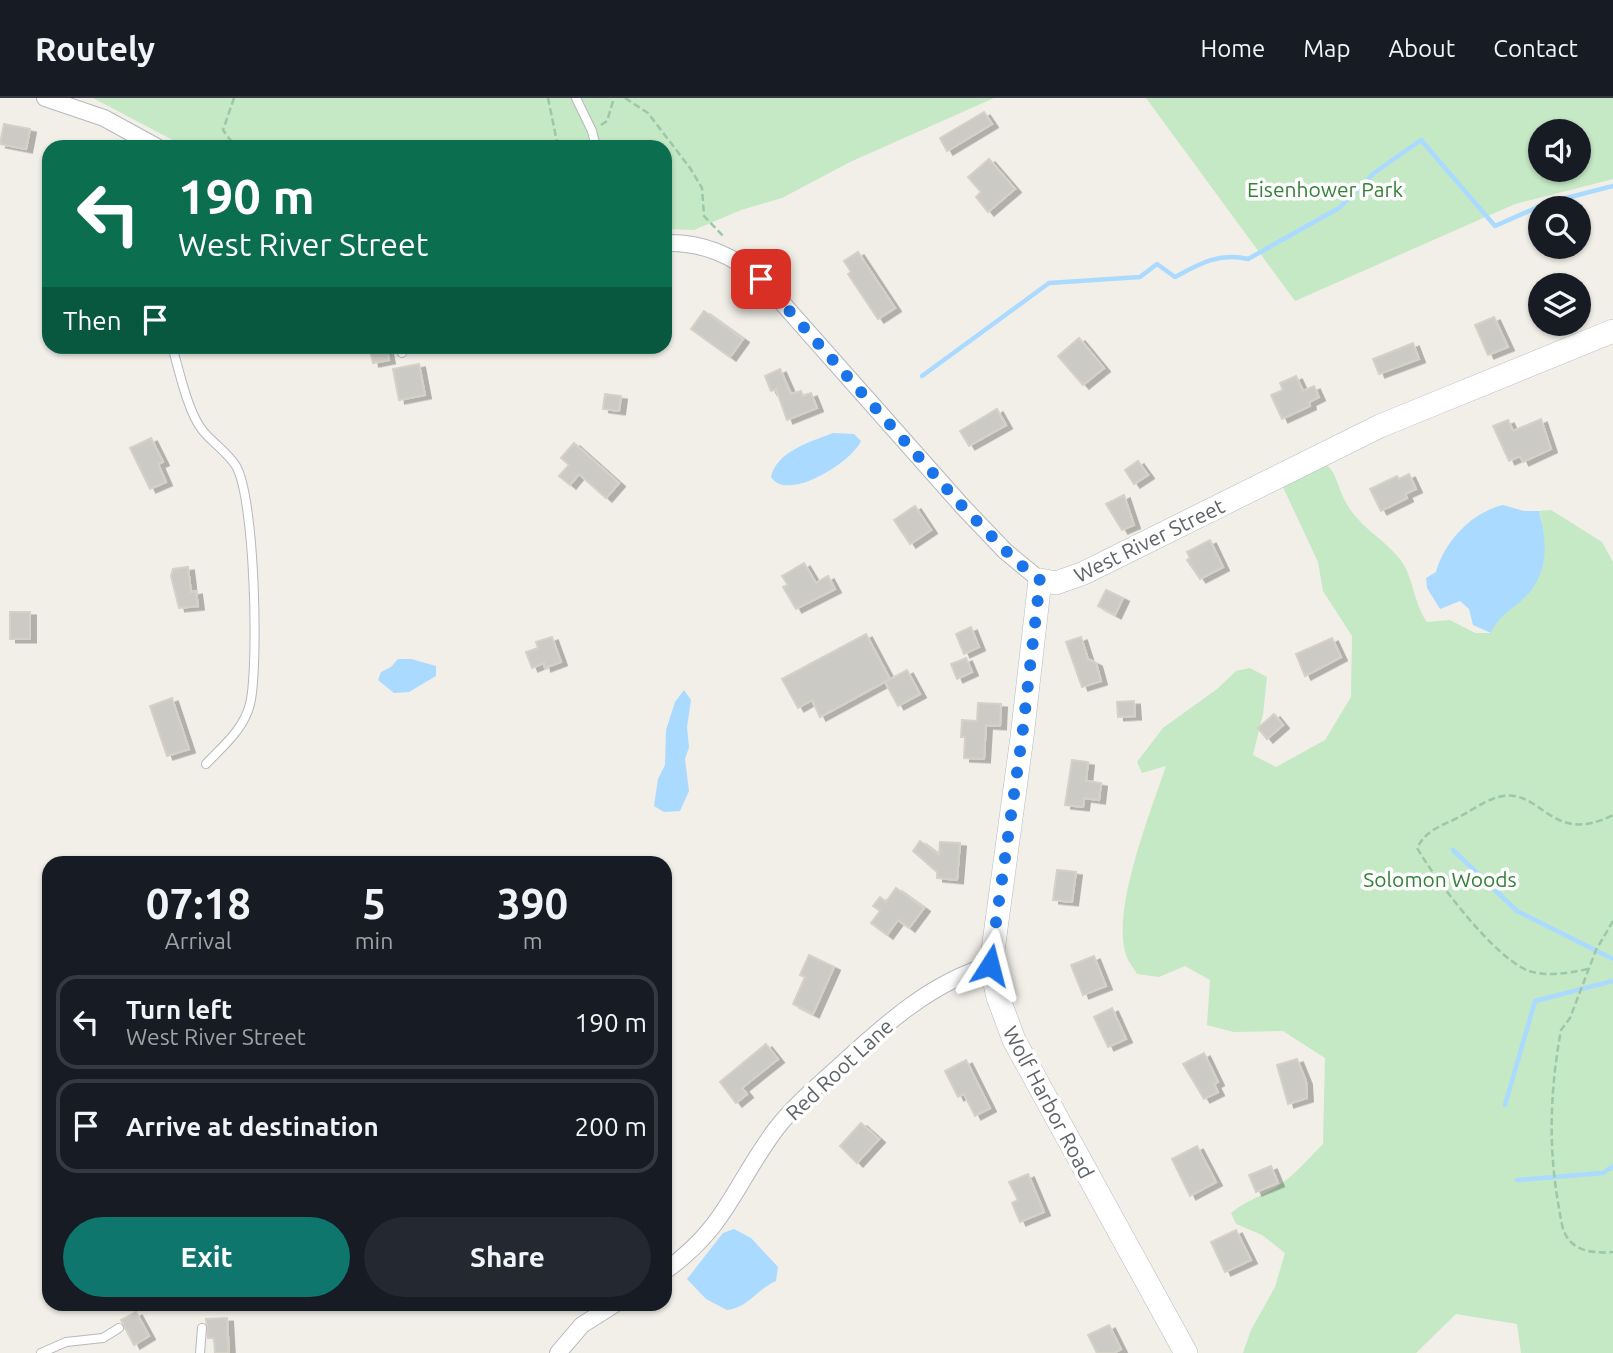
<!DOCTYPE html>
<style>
:root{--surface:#171b24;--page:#242831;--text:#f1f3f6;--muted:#9ea1a6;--line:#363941;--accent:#0f766e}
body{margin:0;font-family:Ubuntu,sans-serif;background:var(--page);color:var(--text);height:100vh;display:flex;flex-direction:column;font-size:26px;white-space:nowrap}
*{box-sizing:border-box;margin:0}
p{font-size:23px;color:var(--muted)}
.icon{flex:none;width:38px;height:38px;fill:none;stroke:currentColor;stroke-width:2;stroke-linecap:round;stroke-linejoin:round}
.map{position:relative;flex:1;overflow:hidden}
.details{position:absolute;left:42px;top:758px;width:630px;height:455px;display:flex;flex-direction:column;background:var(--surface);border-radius:21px;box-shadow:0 2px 5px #0004}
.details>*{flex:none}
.banner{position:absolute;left:42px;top:42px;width:630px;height:214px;border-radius:21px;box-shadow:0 2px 5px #0004;background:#0b6e4f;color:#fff;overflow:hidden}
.controls{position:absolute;left:1528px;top:21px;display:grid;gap:14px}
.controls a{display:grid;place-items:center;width:63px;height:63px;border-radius:50%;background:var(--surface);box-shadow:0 2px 5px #0004;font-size:35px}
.pin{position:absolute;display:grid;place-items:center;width:60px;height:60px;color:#fff;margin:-30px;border-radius:14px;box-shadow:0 4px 10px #0006}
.me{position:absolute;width:77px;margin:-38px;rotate:9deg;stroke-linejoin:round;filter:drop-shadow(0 0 5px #0008)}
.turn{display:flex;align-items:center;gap:24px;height:147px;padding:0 21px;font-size:32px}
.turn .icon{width:91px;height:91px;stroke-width:2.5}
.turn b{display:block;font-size:49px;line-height:60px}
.then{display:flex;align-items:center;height:66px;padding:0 21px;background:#0003;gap:14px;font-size:26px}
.eta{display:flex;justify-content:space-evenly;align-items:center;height:119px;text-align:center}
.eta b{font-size:42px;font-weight:700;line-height:49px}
.primary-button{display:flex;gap:14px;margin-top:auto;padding:14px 21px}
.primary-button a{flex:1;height:80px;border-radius:42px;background:var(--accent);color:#fff;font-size:28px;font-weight:700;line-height:80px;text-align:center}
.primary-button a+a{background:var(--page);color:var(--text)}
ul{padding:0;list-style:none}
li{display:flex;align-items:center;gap:21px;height:94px;margin:0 14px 10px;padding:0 7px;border:4px solid var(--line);border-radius:21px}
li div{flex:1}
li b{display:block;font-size:26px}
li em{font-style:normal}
header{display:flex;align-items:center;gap:42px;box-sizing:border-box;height:98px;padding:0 35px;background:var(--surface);border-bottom:2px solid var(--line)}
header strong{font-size:33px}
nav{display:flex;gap:38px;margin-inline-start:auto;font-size:24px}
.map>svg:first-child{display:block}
.green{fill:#c5e8c5;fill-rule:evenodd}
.water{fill:#aadaff}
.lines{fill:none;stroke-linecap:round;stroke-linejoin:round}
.stream{stroke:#aadaff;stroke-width:4.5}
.building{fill:#cccac5;stroke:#d6d1c6;stroke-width:2;filter:url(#shadow)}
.lane-casing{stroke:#b5b8bc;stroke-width:10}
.street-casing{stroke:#b5b8bc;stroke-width:18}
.secondary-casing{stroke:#b6babf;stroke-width:24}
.path{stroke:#9cc7a9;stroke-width:2.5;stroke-dasharray:7 3.5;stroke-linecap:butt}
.lane{stroke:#fff;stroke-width:8}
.street{stroke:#fff;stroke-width:16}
.secondary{stroke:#fff;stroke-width:23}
.route{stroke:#1a73e8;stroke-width:12;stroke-dasharray:0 21.6}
.labels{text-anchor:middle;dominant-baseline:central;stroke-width:7;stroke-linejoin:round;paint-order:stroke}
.park-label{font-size:21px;fill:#348238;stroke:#fff}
.street-label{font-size:21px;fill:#5f6368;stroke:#fff}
</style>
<header>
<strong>Routely</strong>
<nav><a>Home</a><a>Map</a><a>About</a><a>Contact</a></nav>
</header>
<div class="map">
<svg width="1613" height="1255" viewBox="0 0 1613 1255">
<defs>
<filter id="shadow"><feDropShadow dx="6" dy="3.5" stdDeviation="0" flood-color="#0004"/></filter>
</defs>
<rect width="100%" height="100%" fill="#f1efe8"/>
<g class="green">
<polygon points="93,0 994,0 850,64 782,100 741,112 694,132 665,131 665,49 186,49"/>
<path d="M1146,0h467v81l-98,25 -220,97zM1578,33v39h-38v-39z"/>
<path d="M1324,364c13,11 13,23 20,37 14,28 37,37 55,59 15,18 14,45 28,64l23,-2 25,13h16l6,-14 26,-20 19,-77 -3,-11 12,-1 51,32 11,20v791h-92l-4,-29 -61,-10 -40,39h-173l8,-23 24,-43 10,-34 -23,-18 -26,-11 -5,-11c13,-12 32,-17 47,-27 17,-11 31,-28 45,-42l2,-86 -42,-27 -49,1 -27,-7 3,-45 -25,-14 -26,11 -22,-3c-3,-6 -9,-12 -11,-19 -15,-45 25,-144 40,-189l-24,7 -5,-11 26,-34 54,-39 19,-18 14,-3 17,9 -4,37 -10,41 23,12 49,-27 26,-43 1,-61 -29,-45 -5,-29 -36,-77z"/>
</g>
<g class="water">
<path d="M833,335l21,1 7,7c-9,21 -74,62 -90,36 6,-26 39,-35 62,-44z"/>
<path d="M1503,407l21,6h15c9,33 10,66 -18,90 -13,11 -23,16 -30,32l-18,-8 -4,-16 -9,-8 -20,8 -13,-21 -1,-10 10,-6c8,-30 36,-60 67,-67z"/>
<polygon points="398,561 411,561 436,568 436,578 409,594 394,595 378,582 381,574 391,569"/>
<polygon points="684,592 691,602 687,629 689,649 685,661 689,693 680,713 664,714 654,708 658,681 665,667 666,632 675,604"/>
<path d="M734,1131l17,9 27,29 -2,14c-19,8 -28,27 -49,29l-21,-11 -19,-20 36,-46z"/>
</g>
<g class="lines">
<g class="stream">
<path d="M922,278l127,-93 91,-6 17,-13 18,13c24,-13 45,-25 73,-18l91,-51 35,-35 47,-33 74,86 52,-23 66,-17"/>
<polyline points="1453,752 1517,813 1613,861"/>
<polyline points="1505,1007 1535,903 1613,883"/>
<polyline points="1517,1082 1603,1075 1613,1068"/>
</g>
</g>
<g class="building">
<polygon points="984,14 992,26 947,53 940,40"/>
<polygon points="4,26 30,31 26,51 0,46"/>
<polygon points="989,61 1015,91 988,114 976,99 981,94 968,79"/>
<polygon points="858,154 895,210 878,221 848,176 851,174 844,163"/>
<polygon points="704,213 743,241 730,259 691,231"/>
<polygon points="1494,219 1508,249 1488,257 1475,227"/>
<polygon points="1079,240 1104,270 1083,287 1058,258"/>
<polygon points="1413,245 1419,261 1379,276 1373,261"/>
<polygon points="369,248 386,248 389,262 373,265"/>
<polygon points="419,266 425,297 399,302 393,271"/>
<polygon points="780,271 791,296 801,293 803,298 811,295 817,310 787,322 776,291 771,293 765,278"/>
<polygon points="1296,278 1303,293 1314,288 1319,299 1309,304 1310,308 1282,321 1271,297 1283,292 1280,285"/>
<polygon points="605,296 621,298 619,313 603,311"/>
<polygon points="997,311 1006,327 969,348 960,333"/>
<polygon points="1541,321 1551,351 1523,364 1520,358 1509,363 1493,328 1508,322 1513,333"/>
<polygon points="151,340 163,364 158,366 166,384 150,391 130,350"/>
<polygon points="574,345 619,385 606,400 579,376 570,387 559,378 569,367 561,360"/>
<polygon points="1138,363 1148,377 1134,386 1125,372"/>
<polygon points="1409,376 1416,391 1405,396 1407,400 1381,413 1370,391 1397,378 1399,381"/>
<polygon points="1124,397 1134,427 1122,432 1106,406"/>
<polygon points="915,408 931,432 910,446 894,422"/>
<polygon points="1210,442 1223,469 1200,481 1187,462 1190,460 1187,454"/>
<polygon points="804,465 816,485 828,478 835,491 796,511 783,489 788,487 782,478"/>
<polygon points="188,469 191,494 196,493 198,508 179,510 171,478 173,471"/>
<polygon points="1106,492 1123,500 1115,517 1098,508"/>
<rect x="10" y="514" width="20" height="27"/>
<polygon points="971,529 979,549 964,556 956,536"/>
<polygon points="866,536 890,581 820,619 812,602 798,610 782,581"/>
<polygon points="552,539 561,564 545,570 544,565 532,570 526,554 538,550 536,544"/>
<polygon points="1081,539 1088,561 1096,565 1101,583 1082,589 1066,544"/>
<polygon points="1332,540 1341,559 1305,578 1296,556"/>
<polygon points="966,560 972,574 957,581 951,566"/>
<polygon points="907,572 920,596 898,608 885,584"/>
<polygon points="172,600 189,651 167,658 150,608"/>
<polygon points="1134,603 1135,618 1118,619 1117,604"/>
<polygon points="978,605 1001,606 1000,628 986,627 984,661 964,660 965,639 961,639 962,622 977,623"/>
<polygon points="1274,616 1283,627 1267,641 1258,630"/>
<polygon points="1072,662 1088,664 1086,683 1101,685 1099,702 1084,700 1083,709 1065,707"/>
<polygon points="920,743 939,757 940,744 960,745 957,782 937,780 937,774 913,753"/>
<polygon points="1057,772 1076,774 1072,804 1053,802"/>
<polygon points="896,790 924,810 909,830 898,822 887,837 871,825 880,813 873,808 880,799 886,804"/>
<polygon points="809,857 834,869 813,916 793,906 805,879 800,877"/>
<polygon points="1094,858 1106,888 1083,897 1071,867"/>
<polygon points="1112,910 1126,941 1108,949 1094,919"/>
<polygon points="766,946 778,961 742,990 747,996 736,1005 720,984"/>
<polygon points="1204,955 1218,984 1214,986 1218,994 1204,1001 1183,966"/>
<polygon points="1297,961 1306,983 1307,1000 1288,1006 1277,967"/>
<polygon points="966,962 990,1010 975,1018 964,996 958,999 945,973"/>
<polygon points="861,1025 879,1041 857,1065 840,1048"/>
<polygon points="1197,1048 1216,1084 1190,1098 1172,1061"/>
<polygon points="1271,1068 1278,1085 1256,1094 1249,1077"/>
<polygon points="1028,1076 1044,1114 1020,1124 1012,1105 1018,1102 1009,1084"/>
<polygon points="1236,1132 1251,1162 1225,1174 1211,1144"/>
<polygon points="136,1214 149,1238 134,1247 121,1222"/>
<polygon points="227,1220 229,1255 215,1255 214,1240 208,1240 206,1221"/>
<polygon points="1109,1227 1121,1251 1114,1255 1097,1255 1088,1237"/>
</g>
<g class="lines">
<g class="lane-casing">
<g id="lane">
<polyline points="576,0 592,33 596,49"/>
<path d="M172,248c7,24 16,67 31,85 10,12 25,22 33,35 19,32 23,200 14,238 -6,25 -27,42 -44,60"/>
<polyline points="400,248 402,255"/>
<polyline points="41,1255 66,1244 103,1240 119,1230"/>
<polyline points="200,1255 202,1230"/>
</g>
</g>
<g class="street-casing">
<g id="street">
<polyline points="45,0 104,20 157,49"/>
<path d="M665,145c38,-1 67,12 96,36l202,228 42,44 35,29"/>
<path d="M665,1173c62,-44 69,-86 111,-142 16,-21 37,-39 57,-57 47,-43 95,-89 158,-107"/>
<polyline points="558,1255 582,1227 615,1206"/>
</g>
</g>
<g class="secondary-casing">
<polyline id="secondary" points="1186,1255 1014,942 998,899 991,867 1022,639 1040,482 1056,485 1084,475 1380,328 1613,233"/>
</g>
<g class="path">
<polyline points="234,0 223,32 231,43 243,49"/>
<polyline points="548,0 558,49"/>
<polyline points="625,0 648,15 690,70 702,90 704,118 725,140"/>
<polyline points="601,27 607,23 614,0"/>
<path d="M1613,823l-17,29 -26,68 -9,12c-11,60 -13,118 -2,178 2,11 3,27 13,35 11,10 28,10 41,9"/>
<path d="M1588,871c-20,4 -40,8 -59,2 -35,-13 -93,-91 -112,-123 10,-19 23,-21 42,-31 14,-7 27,-18 44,-21 39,-6 49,50 110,19"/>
</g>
<use href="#lane" class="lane"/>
<use href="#street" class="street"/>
<use href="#secondary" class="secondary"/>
</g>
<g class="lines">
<polyline class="route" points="761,181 963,409 1016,463 1040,482 1022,639 990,867"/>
</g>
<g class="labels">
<g class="park-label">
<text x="1325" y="91">Eisenhower Park</text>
<text x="1440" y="781">Solomon Woods</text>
</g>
<g class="street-label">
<text transform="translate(1149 442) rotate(-26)">West River Street</text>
<text transform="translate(839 971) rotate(-43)">Red Root Lane</text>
<text transform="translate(1049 1004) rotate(62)">Wolf Harbor Road</text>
</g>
</g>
</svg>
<div class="controls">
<a><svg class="icon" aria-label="sound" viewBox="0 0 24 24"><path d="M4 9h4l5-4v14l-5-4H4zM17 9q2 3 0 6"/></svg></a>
<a><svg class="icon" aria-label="search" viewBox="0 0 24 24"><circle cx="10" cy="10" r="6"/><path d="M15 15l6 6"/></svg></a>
<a><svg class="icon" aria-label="layers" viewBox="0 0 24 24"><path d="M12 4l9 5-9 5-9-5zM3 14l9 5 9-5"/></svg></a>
</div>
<div class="pin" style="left:761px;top:181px;background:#d93025"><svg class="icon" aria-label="arrive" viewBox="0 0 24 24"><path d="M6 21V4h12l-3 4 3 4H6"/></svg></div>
<svg class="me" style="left:990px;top:867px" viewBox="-20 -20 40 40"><path d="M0-17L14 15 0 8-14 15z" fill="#1a73e8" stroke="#fff" stroke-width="4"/></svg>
<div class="banner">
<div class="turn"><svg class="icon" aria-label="left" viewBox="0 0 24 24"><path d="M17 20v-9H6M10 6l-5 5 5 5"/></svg><div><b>190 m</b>West River Street</div></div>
<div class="then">Then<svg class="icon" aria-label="arrive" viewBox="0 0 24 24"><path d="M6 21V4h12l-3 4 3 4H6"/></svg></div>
</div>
<section class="details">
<div class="eta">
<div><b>07:18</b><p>Arrival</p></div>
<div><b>5</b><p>min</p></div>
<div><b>390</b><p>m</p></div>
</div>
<ul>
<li><svg class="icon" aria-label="left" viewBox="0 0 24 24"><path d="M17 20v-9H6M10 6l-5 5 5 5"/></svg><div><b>Turn left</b><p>West River Street</p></div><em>190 m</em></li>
<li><svg class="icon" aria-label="arrive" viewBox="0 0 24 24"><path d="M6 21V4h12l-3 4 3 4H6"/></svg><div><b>Arrive at destination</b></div><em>200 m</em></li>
</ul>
<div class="primary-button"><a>Exit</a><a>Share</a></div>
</section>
</div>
